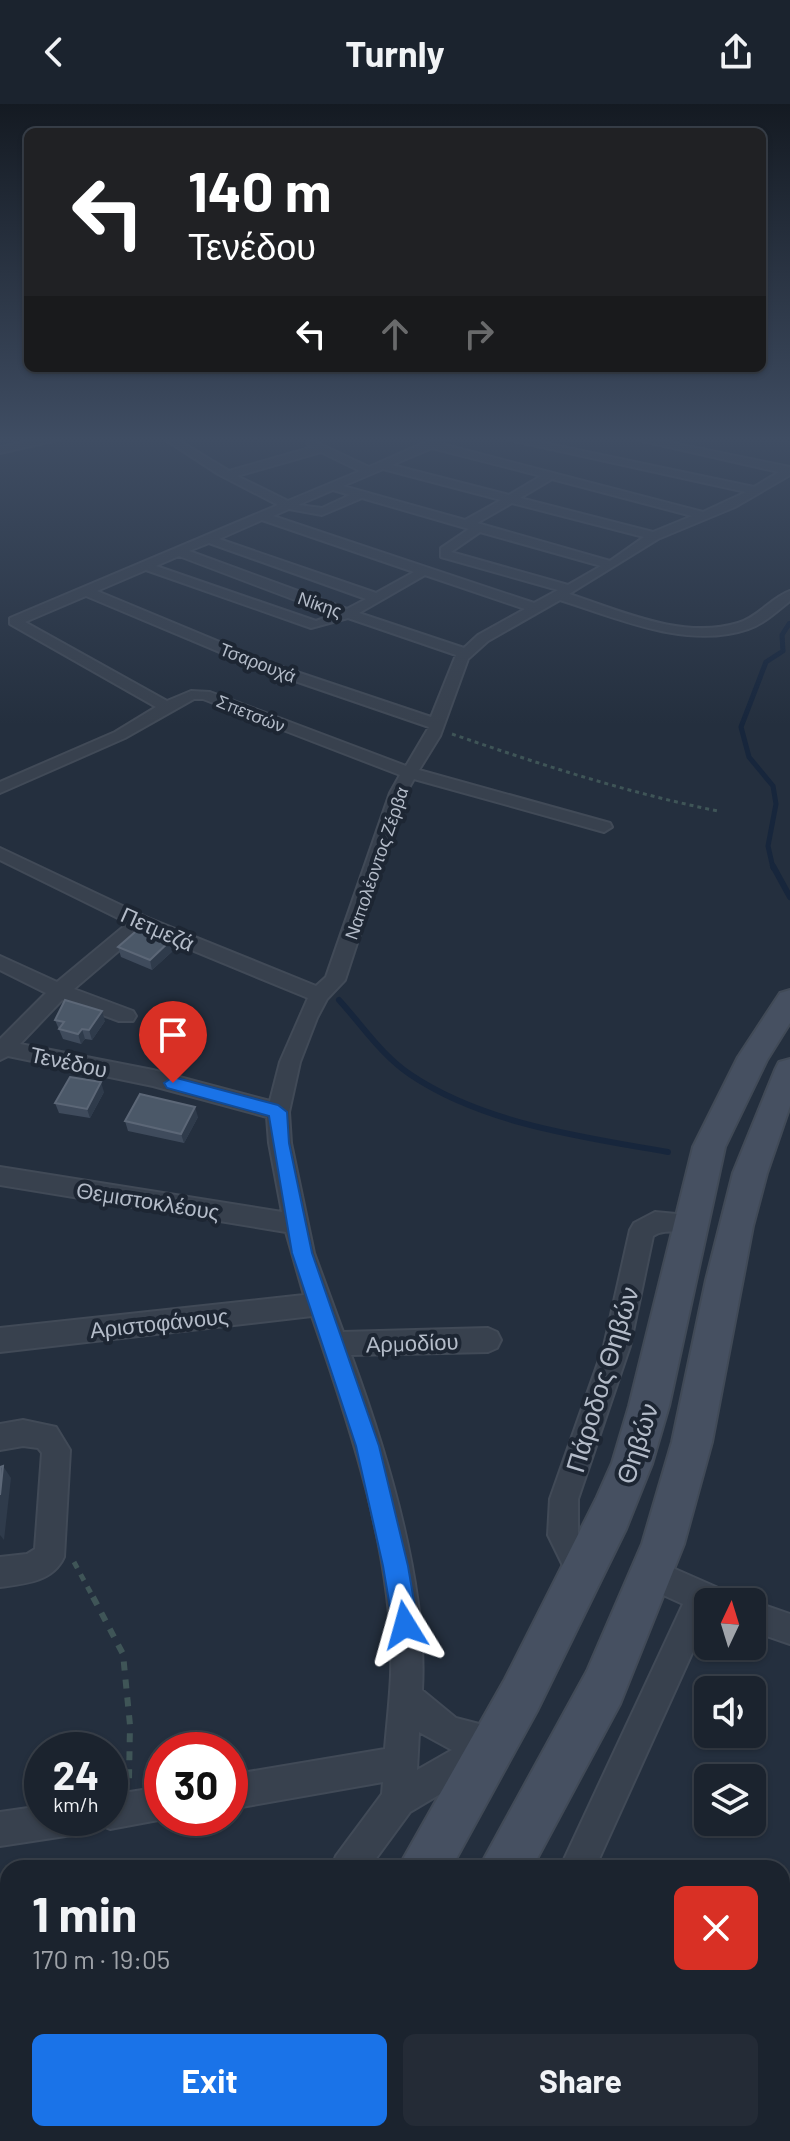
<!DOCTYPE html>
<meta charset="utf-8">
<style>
:root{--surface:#1b232e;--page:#242b36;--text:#f1f3f6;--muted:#a0a4aa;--line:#39404a;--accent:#1a73e8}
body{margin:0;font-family:Barlow,sans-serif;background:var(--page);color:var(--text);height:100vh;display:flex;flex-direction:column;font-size:30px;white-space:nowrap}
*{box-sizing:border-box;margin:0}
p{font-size:26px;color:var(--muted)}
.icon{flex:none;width:44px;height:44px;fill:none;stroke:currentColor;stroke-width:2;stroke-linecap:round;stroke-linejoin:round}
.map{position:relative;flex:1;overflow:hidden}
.sheet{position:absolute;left:0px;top:1756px;width:790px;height:282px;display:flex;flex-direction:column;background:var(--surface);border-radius:24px 24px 0 0;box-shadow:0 2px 6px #0004,0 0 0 2px var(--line)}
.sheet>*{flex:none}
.guide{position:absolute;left:24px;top:24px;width:742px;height:244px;border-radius:12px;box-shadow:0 2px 6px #0004,0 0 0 2px var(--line);background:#202124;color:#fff;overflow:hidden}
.needle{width:52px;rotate:4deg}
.tools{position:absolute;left:694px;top:1484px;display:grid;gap:16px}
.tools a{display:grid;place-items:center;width:72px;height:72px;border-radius:12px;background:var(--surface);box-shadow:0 2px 6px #0004,0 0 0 2px var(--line);font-size:40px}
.speed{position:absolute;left:24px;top:1628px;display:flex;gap:16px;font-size:40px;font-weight:700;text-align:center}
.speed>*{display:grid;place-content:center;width:104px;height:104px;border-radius:50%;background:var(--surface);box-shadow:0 2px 6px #0004,0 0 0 2px var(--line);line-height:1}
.speed small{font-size:20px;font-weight:400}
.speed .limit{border:12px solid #d22;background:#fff;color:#111}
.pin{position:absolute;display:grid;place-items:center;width:68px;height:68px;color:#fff;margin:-82px -34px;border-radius:50% 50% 50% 0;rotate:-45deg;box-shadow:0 0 8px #0007}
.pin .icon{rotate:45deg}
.me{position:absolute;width:88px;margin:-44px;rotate:352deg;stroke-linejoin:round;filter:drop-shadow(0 0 6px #0008)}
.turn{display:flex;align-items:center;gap:28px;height:168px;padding:0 32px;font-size:36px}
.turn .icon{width:104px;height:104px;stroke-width:2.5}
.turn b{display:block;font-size:56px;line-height:68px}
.lanes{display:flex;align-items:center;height:76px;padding:0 32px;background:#0003;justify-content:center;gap:40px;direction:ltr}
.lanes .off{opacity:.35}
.round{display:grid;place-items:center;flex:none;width:84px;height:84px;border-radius:12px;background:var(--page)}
.overview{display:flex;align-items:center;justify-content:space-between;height:136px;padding:0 32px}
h1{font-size:48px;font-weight:700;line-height:60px}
.primary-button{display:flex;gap:16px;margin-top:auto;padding:16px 32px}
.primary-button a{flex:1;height:92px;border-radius:12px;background:var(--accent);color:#fff;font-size:32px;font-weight:700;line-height:92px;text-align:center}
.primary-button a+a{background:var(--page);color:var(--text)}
header{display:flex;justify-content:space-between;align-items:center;height:104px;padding:0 32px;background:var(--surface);font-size:36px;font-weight:700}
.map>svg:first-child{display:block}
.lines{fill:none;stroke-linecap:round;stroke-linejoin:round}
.stream-far2{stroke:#17263c;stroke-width:4}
.stream-far1{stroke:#17263c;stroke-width:5}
.stream{stroke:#17263c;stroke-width:6}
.street-casing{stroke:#414a57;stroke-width:4}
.secondary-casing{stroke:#414a57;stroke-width:4}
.path-far2{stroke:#3f5557;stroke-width:3;stroke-dasharray:4 4;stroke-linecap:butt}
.path-far1{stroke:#3f5557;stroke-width:5;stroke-dasharray:7 7;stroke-linecap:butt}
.path{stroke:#3f5557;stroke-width:6;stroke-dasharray:9 9;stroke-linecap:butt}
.street{fill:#38414e;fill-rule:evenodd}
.secondary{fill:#465061;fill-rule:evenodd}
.wall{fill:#3f4b5c}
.shaded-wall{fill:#2f3b4b}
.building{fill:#4b5868;stroke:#5c6777;stroke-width:2}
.route{fill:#1a73e8;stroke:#114b97;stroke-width:2}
.labels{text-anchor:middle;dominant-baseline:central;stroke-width:8;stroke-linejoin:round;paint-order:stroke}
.far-street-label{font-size:18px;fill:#b4bcc9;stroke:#1d2633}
.street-label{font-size:22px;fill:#b4bcc9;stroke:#1d2633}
.near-street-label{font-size:26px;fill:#b4bcc9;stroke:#1d2633}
</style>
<header><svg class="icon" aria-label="back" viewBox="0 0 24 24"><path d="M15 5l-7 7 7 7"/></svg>Turnly<svg class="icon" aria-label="share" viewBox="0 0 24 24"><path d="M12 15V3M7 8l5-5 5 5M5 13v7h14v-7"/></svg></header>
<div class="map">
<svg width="790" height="2037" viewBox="0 0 790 2037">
<rect width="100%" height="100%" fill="#242f3e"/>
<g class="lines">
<polyline class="stream-far2" points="788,522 790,519"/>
<polyline class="stream-far1" points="773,764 768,742 776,700 773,682 749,653 741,623 766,558 783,547 782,531 789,520"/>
<g class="stream">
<polyline points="773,762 790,793"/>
<path d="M339,896c23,25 43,56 72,75 73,49 172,62 257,77"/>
</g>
<g class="street-casing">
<g id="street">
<polygon points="35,336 57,336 0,349 0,343"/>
<path d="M166,336h12l51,31 84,-24 -6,-4 4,-3 58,27 57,-25 21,-2 -5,4 261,68 43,-20 -236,-52h20l224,47 25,-15 -141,-32h20l132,27v8l-55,32 -77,32 -89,55c52,17 114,46 169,29 20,-6 33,-25 52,-32v10c-13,10 -26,23 -42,28 -61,21 -130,-11 -188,-29l-72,41 -20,18 -28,77 -21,34 191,53 2,4 -8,5 -190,-53 -8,14 -61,187 -18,19 -10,19 -17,44 -11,50 2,31 23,110 29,79 145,-4 9,4 4,8 -4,8 -9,4 -137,3c36,98 77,230 71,335l34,28 50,13 4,12 -4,12 -96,57 -41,56h-38l5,-12 46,-62 1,-12 -153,27v-34l155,-26c2,-25 5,-49 6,-74 4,-116 -41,-250 -79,-359l-312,36v-24l304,-33 -18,-63 -286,-47v-18l282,45 -13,-69 -2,-26 -114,-31 -145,-30 -8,4v-21l46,-46 -46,-23v-14l57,26 71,-59 -128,-63v-12l148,70 168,68 10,-9 64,-184 10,-18 -197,-76h-9l-69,39 -125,55v-11l115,-50 41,-25 -146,-83v-6l268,-113 -60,-31zM432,344l109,28 -32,19 -117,-30zM321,348l39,19 -72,30 -51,-25zM383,365l118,31 -36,20 -122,-34zM552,375l140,37 -39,16 -133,-34zM333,386l17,5 -28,13 -24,-3zM362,394l107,31 -28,19v9l117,33 -24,13 -261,-87 16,-7 33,6zM512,399l132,34 -34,24 -133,-38zM262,416l152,52 -38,21 -157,-54zM480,428l121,34 -33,19 -117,-33zM209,439l157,56 -19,10 -158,-58zM179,452l140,53 16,5 -19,7 -160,-55zM146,466l165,58 37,-10 108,37 -25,62 -161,-54 -173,-72zM425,471l100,34 -47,26 -14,13 -105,-35zM86,492l174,73 169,58 -23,39 -196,-74 -19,-1 -24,10 -142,-79zM143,826l165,68 -28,64 -10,39 -117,-31 -133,-26 42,-44 57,21h14l3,-5 -3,-5 -59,-22zM419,1628l33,18 -35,20z"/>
<path d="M655,1108l43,4 4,7 -4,7c-14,5 -32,-3 -45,6l-23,110 -52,153v34l20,40 -4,11 -11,4 -11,-4 -24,-49 2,-36 54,-153 26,-116 4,-7z"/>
<path d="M23,1316l33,7 14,23 -6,107c-11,25 -40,27 -64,30v-30l27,-3 8,-5 7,-96 -4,-5 -15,-2 -23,4v-26z"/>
<polygon points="650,1454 725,1487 729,1498 708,1498 708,1514 595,1764 560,1764 683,1500 639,1480 635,1469 639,1458"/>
<polygon points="752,1497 790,1510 790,1540 752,1527 752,1498 749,1498"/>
<polygon points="162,1683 162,1714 169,1714 110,1725 98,1720 96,1714 110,1714 110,1691"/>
<polygon points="42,1702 42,1714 89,1714 84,1726 72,1731 0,1742 0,1708"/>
<polygon points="790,1875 790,2009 784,2012 790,2014 790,2037 759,2037 760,2030 782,2030 782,1879"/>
<polygon points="134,2030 176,2030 173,2037 131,2037"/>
<polygon points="401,2030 442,2030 439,2037 398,2037"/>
</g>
</g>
<g class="secondary-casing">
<g id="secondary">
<polygon points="790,886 790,919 767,956 725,1043 669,1302 652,1360 626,1425 537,1607 451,1764 398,1764 505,1575 596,1395 612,1359 629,1302 693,1043 738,953 780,889"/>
<polygon points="790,955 790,1002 767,1069 753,1122 712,1338 684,1440 620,1600 532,1764 479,1764 587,1567 642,1440 672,1338 706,1176 733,1069 775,966 779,958"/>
<polygon points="205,2030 265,2030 262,2037 202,2037"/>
<polygon points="295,2030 355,2030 352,2037 292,2037"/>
</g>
</g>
<path class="path-far2" d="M452,630c87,30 176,59 266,77"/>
<polyline class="path-far1" points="74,1458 94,1495"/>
<polyline class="path" points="93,1493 123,1550 130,1621 129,1676"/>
<use href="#street" class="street"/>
<use href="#secondary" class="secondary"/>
</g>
<g class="wall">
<polygon points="118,843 175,845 152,866 121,853"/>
<polygon points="55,916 105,917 92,936 85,935 81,940 63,935"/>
<polygon points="104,988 90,1014 59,1009 55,999"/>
<polygon points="198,1013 184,1039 128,1027 125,1017"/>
</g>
<g class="shaded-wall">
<polygon points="173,834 175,845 152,866 150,856"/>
<polygon points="102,907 105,917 92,936 89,926"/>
<polygon points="82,925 85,935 81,940 78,930"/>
<polygon points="101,978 104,988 90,1014 87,1005"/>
<polygon points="195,1003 198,1013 184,1039 181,1030"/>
<polygon points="3,1362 11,1374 4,1436 0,1431 0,1391"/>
</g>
<g class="building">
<polygon points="142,822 173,834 150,856 118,843"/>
<polygon points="65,896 102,907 89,926 82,925 78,930 59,925 64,918 55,916"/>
<polygon points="70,973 101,978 87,1005 55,999"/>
<polygon points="140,990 195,1003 181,1030 125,1017"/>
<polygon points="3,1362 0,1391 0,1363"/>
</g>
<linearGradient id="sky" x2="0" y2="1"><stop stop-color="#141a22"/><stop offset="0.54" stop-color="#3f4d63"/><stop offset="1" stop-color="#3f4d63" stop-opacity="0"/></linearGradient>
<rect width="790" height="621" fill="url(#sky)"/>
<polygon class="route" points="173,973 278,1001 287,1008 289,1039 312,1149 379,1342 408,1462 418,1521 414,1530 405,1534 396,1530 393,1521 383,1462 356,1342 292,1149 269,1012 167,984 164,979"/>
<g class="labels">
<g class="far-street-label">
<text transform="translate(320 500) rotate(19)">Νίκης</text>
<text transform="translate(258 558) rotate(21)">Τσαρουχά</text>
<text transform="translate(251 609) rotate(22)">Σπετσών</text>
<text transform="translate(376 759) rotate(-71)">Ναπολέοντος Ζέρβα</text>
</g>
<g class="street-label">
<text transform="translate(158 824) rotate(24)">Πετμεζά</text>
<text transform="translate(69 957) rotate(12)">Τενέδου</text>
<text transform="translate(148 1096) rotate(9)">Θεμιστοκλέους</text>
<text transform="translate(159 1218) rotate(-6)">Αριστοφάνους</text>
<text transform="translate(412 1238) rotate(-2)">Αρμοδίου</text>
</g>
<g class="near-street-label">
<text transform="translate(601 1275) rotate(-73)">Πάροδος Θηβών</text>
<text transform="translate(636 1339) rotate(-72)">Θηβών</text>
</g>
</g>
</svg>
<div class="tools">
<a><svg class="needle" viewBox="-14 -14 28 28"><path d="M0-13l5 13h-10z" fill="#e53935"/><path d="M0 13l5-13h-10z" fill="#a0a4aa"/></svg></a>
<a><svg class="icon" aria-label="sound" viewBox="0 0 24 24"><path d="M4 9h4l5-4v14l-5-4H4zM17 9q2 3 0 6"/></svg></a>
<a><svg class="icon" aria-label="layers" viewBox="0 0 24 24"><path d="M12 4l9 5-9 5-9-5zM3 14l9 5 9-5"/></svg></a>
</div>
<div class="speed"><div>24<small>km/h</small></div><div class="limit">30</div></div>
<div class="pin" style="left:173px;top:979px;background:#d93025"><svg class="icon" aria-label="arrive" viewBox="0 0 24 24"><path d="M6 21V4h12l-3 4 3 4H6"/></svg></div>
<svg class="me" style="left:405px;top:1521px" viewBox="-20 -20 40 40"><path d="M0-17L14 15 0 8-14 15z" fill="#1a73e8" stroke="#fff" stroke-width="4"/></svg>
<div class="guide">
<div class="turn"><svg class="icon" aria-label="left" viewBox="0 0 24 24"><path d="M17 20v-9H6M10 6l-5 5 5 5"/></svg><div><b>140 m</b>Τενέδου</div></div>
<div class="lanes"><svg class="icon" aria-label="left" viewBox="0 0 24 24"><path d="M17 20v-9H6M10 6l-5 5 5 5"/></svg><svg class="icon off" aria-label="ahead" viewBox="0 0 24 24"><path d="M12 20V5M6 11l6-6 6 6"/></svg><svg class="icon off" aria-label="right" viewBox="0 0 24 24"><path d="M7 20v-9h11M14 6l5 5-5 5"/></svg></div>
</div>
<section class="sheet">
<div class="overview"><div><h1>1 min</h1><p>170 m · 19:05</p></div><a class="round" style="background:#d93025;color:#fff"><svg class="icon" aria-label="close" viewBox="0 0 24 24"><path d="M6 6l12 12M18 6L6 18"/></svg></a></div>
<div class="primary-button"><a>Exit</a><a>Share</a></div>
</section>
</div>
